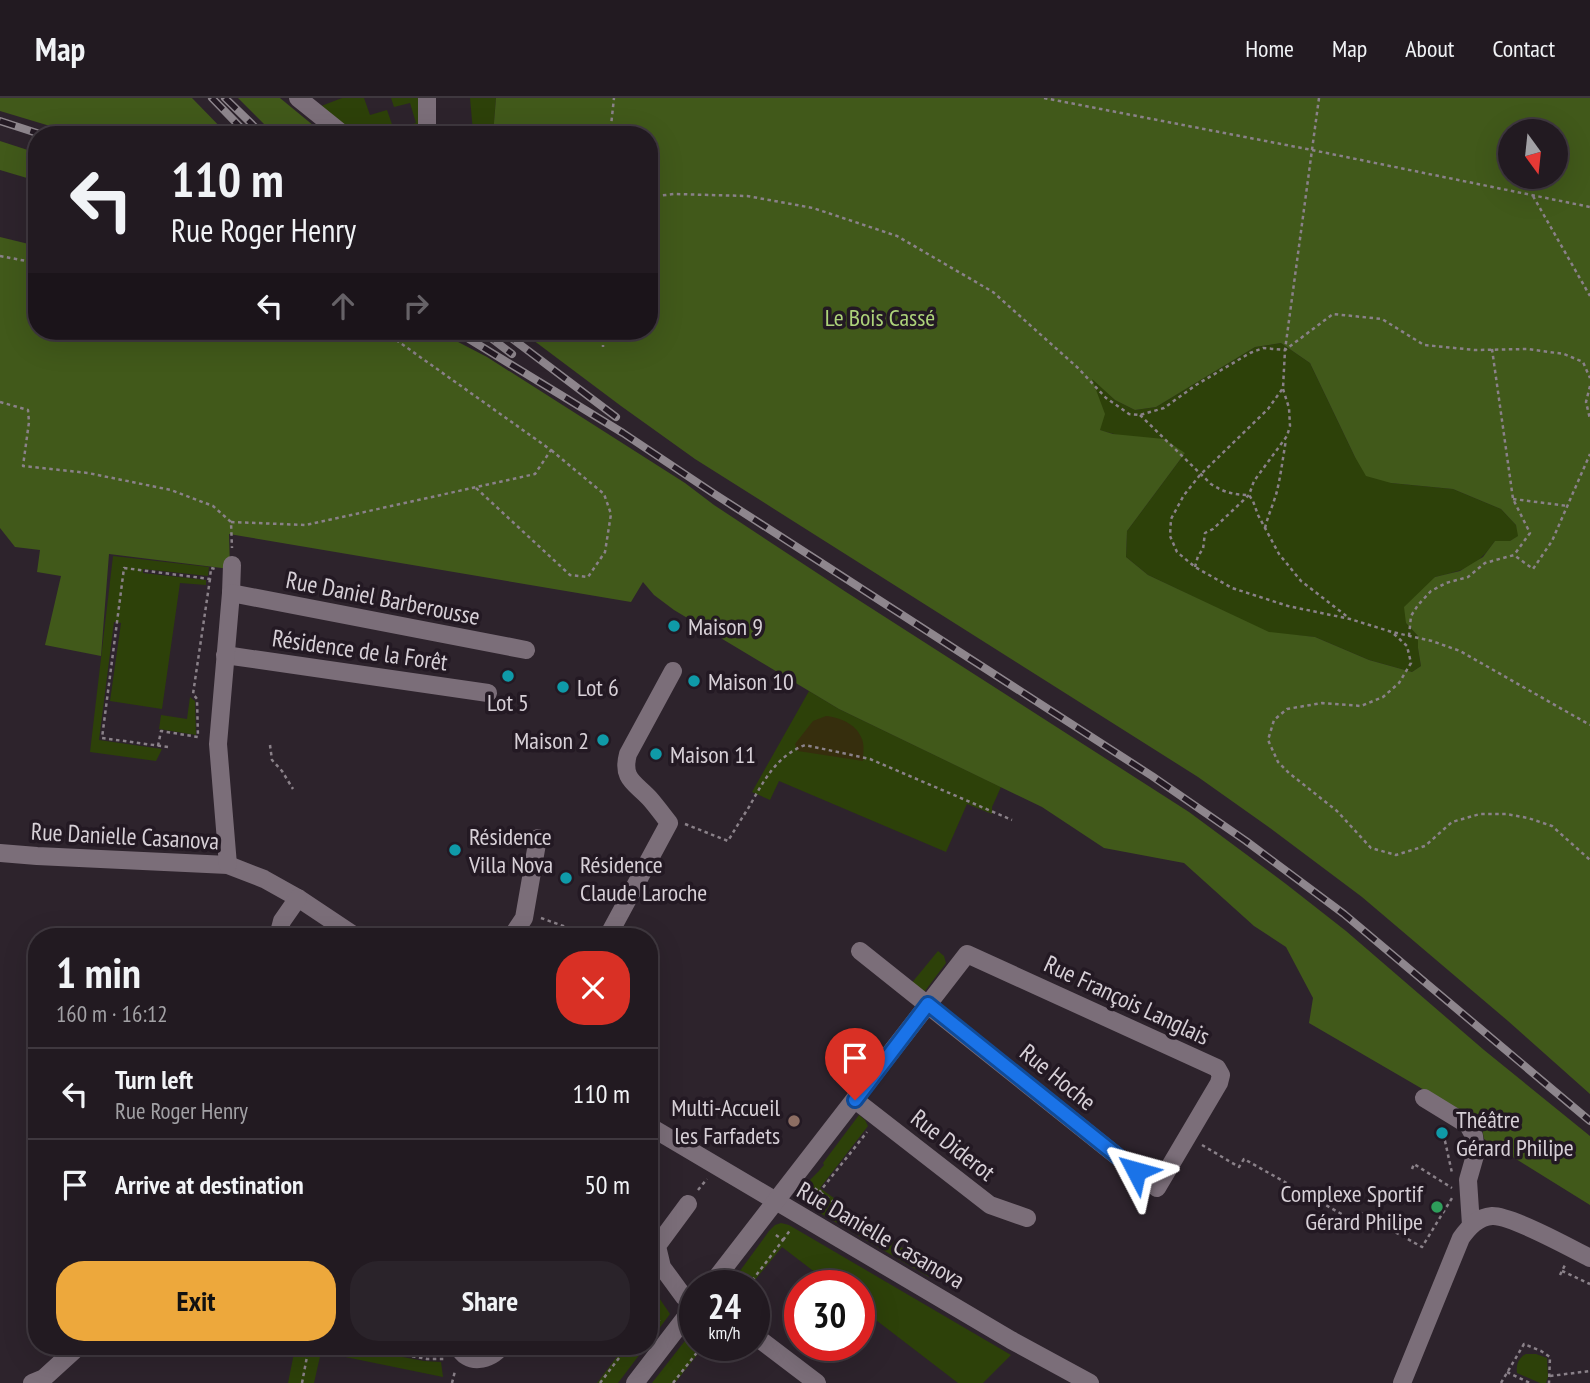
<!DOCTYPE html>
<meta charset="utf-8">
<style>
:root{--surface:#221a21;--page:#2a232a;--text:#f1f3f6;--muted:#a2a1a5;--line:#3f383f;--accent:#eda83c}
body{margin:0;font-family:"PT Sans Narrow",sans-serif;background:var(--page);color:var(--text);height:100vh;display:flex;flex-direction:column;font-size:26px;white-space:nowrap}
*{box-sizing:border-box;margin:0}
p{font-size:23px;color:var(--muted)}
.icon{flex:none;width:38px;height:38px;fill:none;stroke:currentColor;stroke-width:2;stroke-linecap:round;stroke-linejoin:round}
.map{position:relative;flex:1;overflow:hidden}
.details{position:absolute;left:28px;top:830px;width:630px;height:427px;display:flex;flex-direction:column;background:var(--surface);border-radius:28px;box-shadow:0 7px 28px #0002,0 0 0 2px var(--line)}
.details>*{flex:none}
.top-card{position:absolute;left:28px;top:28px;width:630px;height:214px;border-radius:28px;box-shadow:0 7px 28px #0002,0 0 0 2px var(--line);background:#221a21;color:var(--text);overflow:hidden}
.needle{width:46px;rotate:165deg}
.buttons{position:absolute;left:1498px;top:21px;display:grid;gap:14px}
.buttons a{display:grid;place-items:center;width:70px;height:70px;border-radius:50%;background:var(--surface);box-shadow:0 7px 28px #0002,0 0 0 2px var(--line);font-size:35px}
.speed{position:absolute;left:679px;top:1172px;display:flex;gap:14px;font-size:35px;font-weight:700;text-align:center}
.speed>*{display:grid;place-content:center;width:91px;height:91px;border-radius:50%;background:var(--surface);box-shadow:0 7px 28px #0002,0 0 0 2px var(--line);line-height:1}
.speed small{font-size:18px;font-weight:400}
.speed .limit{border:10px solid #d22;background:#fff;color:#111}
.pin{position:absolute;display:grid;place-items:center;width:60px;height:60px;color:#fff;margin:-72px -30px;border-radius:50% 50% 50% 0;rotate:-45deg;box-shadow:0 0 7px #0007}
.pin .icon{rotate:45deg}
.me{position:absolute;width:77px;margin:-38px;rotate:309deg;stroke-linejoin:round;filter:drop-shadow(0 0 5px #0008)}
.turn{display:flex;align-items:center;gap:24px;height:147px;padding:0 28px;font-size:32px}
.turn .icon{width:91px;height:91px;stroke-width:2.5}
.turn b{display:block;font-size:49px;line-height:60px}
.lanes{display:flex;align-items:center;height:66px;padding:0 28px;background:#0003;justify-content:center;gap:35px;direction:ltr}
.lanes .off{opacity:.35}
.round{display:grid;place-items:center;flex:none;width:74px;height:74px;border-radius:28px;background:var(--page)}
.summary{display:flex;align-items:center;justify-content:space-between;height:119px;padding:0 28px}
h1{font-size:42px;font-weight:700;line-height:52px}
.button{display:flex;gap:14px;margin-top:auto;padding:14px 28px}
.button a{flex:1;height:80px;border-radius:28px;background:var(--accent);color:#111;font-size:28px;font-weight:700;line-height:80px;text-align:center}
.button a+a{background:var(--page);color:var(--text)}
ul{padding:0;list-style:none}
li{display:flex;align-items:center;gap:21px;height:91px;padding:0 28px;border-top:2px solid var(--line)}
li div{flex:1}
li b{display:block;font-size:26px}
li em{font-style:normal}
header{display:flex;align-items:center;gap:42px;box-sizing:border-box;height:98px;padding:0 35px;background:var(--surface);border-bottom:2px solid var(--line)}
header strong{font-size:33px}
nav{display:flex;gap:38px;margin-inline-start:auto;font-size:24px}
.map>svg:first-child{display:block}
.green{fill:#2d4109}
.forest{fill:#41591a;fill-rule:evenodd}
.sand{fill:#362e0d}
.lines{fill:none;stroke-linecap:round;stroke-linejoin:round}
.path{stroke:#8a8189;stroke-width:2.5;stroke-dasharray:3.5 3.5;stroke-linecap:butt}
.minor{stroke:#7b6e79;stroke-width:18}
.rail-casing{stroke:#8e868d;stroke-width:8}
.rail{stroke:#231923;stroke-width:5;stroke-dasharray:16;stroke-linecap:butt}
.route-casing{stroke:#114b97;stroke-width:18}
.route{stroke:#1a73e8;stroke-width:12}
.culture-dot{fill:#0f9aa8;stroke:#231923;stroke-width:2.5}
.education-dot{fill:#8d6e63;stroke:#231923;stroke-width:2.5}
.leisure-dot{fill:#2e9e5b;stroke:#231923;stroke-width:2.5}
.labels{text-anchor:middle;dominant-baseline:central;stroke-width:7;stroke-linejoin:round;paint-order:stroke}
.park-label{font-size:24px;fill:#add37a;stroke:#231923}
.street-label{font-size:24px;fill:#d7d0d7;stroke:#231923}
.poi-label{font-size:24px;fill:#d7d0d7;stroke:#231923;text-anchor:start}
</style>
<header>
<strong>Map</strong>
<nav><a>Home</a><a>Map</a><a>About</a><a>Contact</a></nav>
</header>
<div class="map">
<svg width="1590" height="1285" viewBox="0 0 1590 1285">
<rect width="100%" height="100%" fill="#2d232c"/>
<g class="green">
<polygon points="342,0 364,0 370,17 387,12 394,32 416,25 410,5 394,9 391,0 422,0 423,37 351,37 316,10"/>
<polygon points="470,0 496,0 493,37 463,37 463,35 473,34"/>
<path d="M1281,245l29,20 45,94 36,26 62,6 48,20 15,16 3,11 -9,5h-15c-18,26 -30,29 -60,36l-29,46 12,13v12l3,18 -9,6 -43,-12 -54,-23 -46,-4 -121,-58 -22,-18 1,-26 58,-78 -86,-23 -8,-53 24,23 20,10 21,-3 99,-60z"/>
<polygon points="113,458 209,469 208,478 143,471 143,475 206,482 206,487 180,485 162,611 110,603 121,525 114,524 99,642 162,651 156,663 90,654"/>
<polygon points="809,593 839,611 1001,689 992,709 992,716 967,706 946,754 779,683 770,702 752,694"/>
<polygon points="190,599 195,603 196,637 159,631 161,617 187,621"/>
<polygon points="938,853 944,858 946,865 922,897 910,887"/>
<path d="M859,1017l6,5 3,6 -48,62 114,83 -5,6 -121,-71 -5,-5 -2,-11c7,-9 16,-16 23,-25l-1,-2z"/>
<polygon points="781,1125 789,1127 1011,1257 983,1285 958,1285 859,1209 859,1188 833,1188 782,1149 750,1188 729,1188 769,1133 775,1127"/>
<polygon points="649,1185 670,1216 649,1244"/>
<polygon points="695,1230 695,1248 704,1248 675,1285 652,1285"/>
<polygon points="288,1248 394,1248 392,1257 424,1263 441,1264 443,1279 321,1254 314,1285 288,1285 295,1250"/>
<polygon points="625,1248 646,1248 618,1285 597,1285"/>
<path d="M1526,1256h10l11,4 1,19 -2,6h-6l-23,-10c-1,-8 1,-15 9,-19z"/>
</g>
<g class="forest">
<polygon points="0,0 192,0 228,37 80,37 0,13"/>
<polygon points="238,0 280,0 325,37 275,37"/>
<path d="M496,0h1094v996l-82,-73 -146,-124 -92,-69 -72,-51 -503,-318 -74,-53 -100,-75h128v-196h-156zM1556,33v46h-46v-46zM1281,245l29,20 45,94 11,19 25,7 62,6 48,20 15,16 2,11 -8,5h-15l-12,16 -23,14 -25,6 -31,30 2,16 12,13v12l3,18 -9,6 -43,-12 -54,-23 -46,-5 -121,-57 -22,-18 1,-26 58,-78 -21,-14 -51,-5 -13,-4 5,-16 -13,-35 23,21 20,10 21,-3 99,-60z"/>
<polygon points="0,43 37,55 37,83 0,72"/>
<polygon points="0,139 37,148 37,233 437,233 487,259 685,385 714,407 846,494 1189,714 1286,786 1346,833 1484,952 1590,1038 1590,1107 1484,1041 1481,1025 1309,925 1313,900 1286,849 1254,828 1184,765 1104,750 1042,709 839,611 674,512 654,497 643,484 631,504 229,436 230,471 109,456 101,558 45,547 61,478 37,474 40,452 15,449 0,430"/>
</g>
<path class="sand" d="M826,618c13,1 30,8 35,21 4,7 2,16 2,24l-65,-10 -3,-7 18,-23z"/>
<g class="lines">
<g class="path">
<polyline points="1044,0 1312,52 1590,109"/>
<polyline points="1319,0 1285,252 1283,290 1268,311 1200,377 1184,397 1171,421 1170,438 1177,454 1195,469 1232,490 1288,508 1350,521 1392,534 1432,543 1460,553 1590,627"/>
<polyline points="610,37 614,0"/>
<polyline points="1533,98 1590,198"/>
<polyline points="649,99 674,96 747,98 813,110 897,138 993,194 1078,270 1106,300 1129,316 1140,317 1164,310 1196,287 1250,255 1263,250 1285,252 1333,216 1382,221 1424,247 1475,252 1528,251 1564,256 1583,264 1590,280"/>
<polyline points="0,158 37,165"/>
<polyline points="603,233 603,249"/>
<polyline points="1492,251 1513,401 1530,435 1514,457"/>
<polyline points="1590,288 1586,304 1590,321"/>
<polyline points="0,304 28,312 29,324 23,368 88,375 171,392 213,408 231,424 232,450"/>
<path d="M1140,317l71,69c12,8 23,11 38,11l4,6 5,14 21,39 22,27 48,37"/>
<polyline points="476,390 570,477 588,479 605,454 611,416 604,396 551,352"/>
<polyline points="1513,401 1568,408"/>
<polyline points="231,424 306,427 535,376 551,352 392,239 378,233"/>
<path d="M1265,430c3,-13 9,-25 12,-37 4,-17 6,-34 9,-51"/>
<polyline points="1195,469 1198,458 1203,451 1205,435 1213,431 1249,397 1254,383 1287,338 1290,328 1289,310 1283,291"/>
<polyline points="1394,536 1407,548 1411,565 1399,585 1383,599 1361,608 1322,605 1287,611 1274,622 1268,642 1278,664 1289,675 1337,713 1371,750 1396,757 1425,748 1452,724 1480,716 1506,716 1528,720 1552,728 1590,762"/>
<polyline points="1409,538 1411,518 1418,507 1431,493 1446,485 1468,479 1485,465 1514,457 1533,471 1552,443 1590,356"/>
<polyline points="270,647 272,662 282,673 293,691"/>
<polyline points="158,648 161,633 198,639 197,601 193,596 210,481"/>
<polyline points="168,649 102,640 124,470 210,481 211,470 215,471"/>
<path d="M685,726l43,17c7,-12 14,-23 21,-34 14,-25 27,-51 56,-62l65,14 142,61"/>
<polyline points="541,820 591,838"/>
<polyline points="1439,1039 1445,1043 1452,1075"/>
<polyline points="1202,1047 1239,1069 1244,1061 1354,1123 1359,1114 1422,1149 1452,1100"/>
<polyline points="1412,1071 1414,1066 1452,1090"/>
<polyline points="809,1086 908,1159"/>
<polyline points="698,1092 707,1081"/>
<polyline points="810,1106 867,1034"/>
<polyline points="783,1142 791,1131"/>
<polyline points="1562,1173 1590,1186"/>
<polyline points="1560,1177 1565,1167"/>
<polyline points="748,1188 783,1142 773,1135"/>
<polyline points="649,1231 660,1222"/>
<polyline points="357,1248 427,1261 446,1261"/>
<polyline points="1507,1274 1530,1285"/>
<polyline points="1550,1278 1590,1273"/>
<polyline points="302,1285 309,1248"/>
<polyline points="452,1285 455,1273"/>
<polyline points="600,1285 628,1248"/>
<polyline points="673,1285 702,1248"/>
<polyline points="1501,1285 1524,1246 1541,1253 1550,1259 1549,1285"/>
</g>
<g class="minor">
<polyline points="298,0 344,37"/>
<polyline points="427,37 427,0"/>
<polyline points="231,495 232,467"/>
<polyline points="225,557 488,595"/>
<polyline points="0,755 37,758 228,767 264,781 298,800 355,838"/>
<polyline points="228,767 218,646 231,495 526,552"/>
<polyline points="278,838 282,823 298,800"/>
<polyline points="512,838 524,820 538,740"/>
<path d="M608,838l61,-113c-6,-8 -12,-16 -18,-23 -15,-17 -30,-20 -23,-46l45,-83"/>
<polyline points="1424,1000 1468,1027 1474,1038 1476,1054 1468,1082 1471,1127"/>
<polyline points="855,1002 990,1107 1027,1120"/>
<polyline points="649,1012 650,1011"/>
<polyline points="649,1028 1011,1242 1090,1285"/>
<polyline points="688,1106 657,1148 662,1169 684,1199 695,1198"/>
<polyline points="710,1188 967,856 1217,970 1221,977 1219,985 1157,1090 860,853"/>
<polyline points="754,1237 817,1285"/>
<path d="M458,1248c9,20 32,15 44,0"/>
<polyline points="32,1285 44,1280 79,1248"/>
<polyline points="635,1285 695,1207"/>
<path d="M1402,1285l59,-145c8,-11 17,-21 31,-22 18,-1 79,32 98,42"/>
</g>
<g class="rail-casing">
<g id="rail">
<polyline points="212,0 248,37"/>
<polyline points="225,0 263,37"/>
<polyline points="0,23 43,37"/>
<polyline points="456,233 623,335 713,395 1152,678 1246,743 1344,816 1590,1023"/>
<polyline points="482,233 512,256"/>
<polyline points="502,233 616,319"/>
</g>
</g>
<use href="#rail" class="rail"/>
</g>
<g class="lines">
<g class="route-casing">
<polyline id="route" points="855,1002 928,906 1136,1073"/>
</g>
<use href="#route" class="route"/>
</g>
<g class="culture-dot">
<circle cx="674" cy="528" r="7"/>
<circle cx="508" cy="578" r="7"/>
<circle cx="694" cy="583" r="7"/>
<circle cx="563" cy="589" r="7"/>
<circle cx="603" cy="642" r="7"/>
<circle cx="656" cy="656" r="7"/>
<circle cx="455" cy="752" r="7"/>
<circle cx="566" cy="780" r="7"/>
<circle cx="1442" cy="1035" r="7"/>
</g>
<circle class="education-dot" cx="794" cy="1023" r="7"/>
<circle class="leisure-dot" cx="1437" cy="1109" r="7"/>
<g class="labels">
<g class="park-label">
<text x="880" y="219">Le Bois Cassé</text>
</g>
<g class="street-label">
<text transform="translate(383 500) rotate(11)">Rue Daniel Barberousse</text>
<text transform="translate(360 552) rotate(8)">Résidence de la Forêt</text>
<text transform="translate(125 738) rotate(3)">Rue Danielle Casanova</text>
<text transform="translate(1127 902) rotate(25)">Rue François Langlais</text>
<text transform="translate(1058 979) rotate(39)">Rue Hoche</text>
<text transform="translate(953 1047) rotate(38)">Rue Diderot</text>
<text transform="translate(881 1137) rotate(30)">Rue Danielle Casanova</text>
</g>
<g class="poi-label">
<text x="688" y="528">Maison 9</text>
<text x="708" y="583">Maison 10</text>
<text x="577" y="589">Lot 6</text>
<text x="508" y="604" text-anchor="middle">Lot 5</text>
<text x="589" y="642" text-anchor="end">Maison 2</text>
<text x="670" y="656">Maison 11</text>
<text x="469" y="738">Résidence<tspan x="469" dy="28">Villa Nova</tspan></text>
<text x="580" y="766">Résidence<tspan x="580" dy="28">Claude Laroche</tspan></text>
<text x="780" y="1009" text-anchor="end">Multi-Accueil<tspan x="780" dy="28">les Farfadets</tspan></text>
<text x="1456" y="1021">Théâtre<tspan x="1456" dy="28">Gérard Philipe</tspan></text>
<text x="1423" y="1095" text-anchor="end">Complexe Sportif<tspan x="1423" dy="28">Gérard Philipe</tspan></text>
</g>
</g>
</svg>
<div class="buttons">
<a><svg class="needle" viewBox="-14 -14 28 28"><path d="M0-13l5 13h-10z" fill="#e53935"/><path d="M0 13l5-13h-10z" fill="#a2a1a5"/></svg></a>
</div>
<div class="speed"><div>24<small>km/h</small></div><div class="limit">30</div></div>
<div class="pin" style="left:855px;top:1002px;background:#d93025"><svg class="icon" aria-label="arrive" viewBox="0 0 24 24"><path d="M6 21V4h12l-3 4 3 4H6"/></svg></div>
<svg class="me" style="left:1136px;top:1073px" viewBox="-20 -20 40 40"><path d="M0-17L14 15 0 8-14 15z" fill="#1a73e8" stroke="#fff" stroke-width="4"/></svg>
<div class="top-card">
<div class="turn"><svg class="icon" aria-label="left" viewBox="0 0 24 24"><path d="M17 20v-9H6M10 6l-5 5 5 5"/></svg><div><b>110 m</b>Rue Roger Henry</div></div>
<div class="lanes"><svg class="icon" aria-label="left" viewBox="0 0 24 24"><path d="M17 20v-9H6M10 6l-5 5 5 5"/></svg><svg class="icon off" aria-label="ahead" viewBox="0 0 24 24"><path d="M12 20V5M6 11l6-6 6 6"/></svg><svg class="icon off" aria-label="right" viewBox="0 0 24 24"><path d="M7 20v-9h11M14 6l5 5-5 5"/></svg></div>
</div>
<section class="details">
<div class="summary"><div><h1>1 min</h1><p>160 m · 16:12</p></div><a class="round" style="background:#d93025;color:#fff"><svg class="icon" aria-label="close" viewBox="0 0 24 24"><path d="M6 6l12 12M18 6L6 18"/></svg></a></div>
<ul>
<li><svg class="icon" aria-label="left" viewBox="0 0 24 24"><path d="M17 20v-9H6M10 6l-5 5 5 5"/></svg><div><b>Turn left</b><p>Rue Roger Henry</p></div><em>110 m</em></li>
<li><svg class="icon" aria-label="arrive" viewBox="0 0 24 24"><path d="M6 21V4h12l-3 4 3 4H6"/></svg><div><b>Arrive at destination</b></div><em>50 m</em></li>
</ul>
<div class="button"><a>Exit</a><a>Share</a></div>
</section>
</div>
